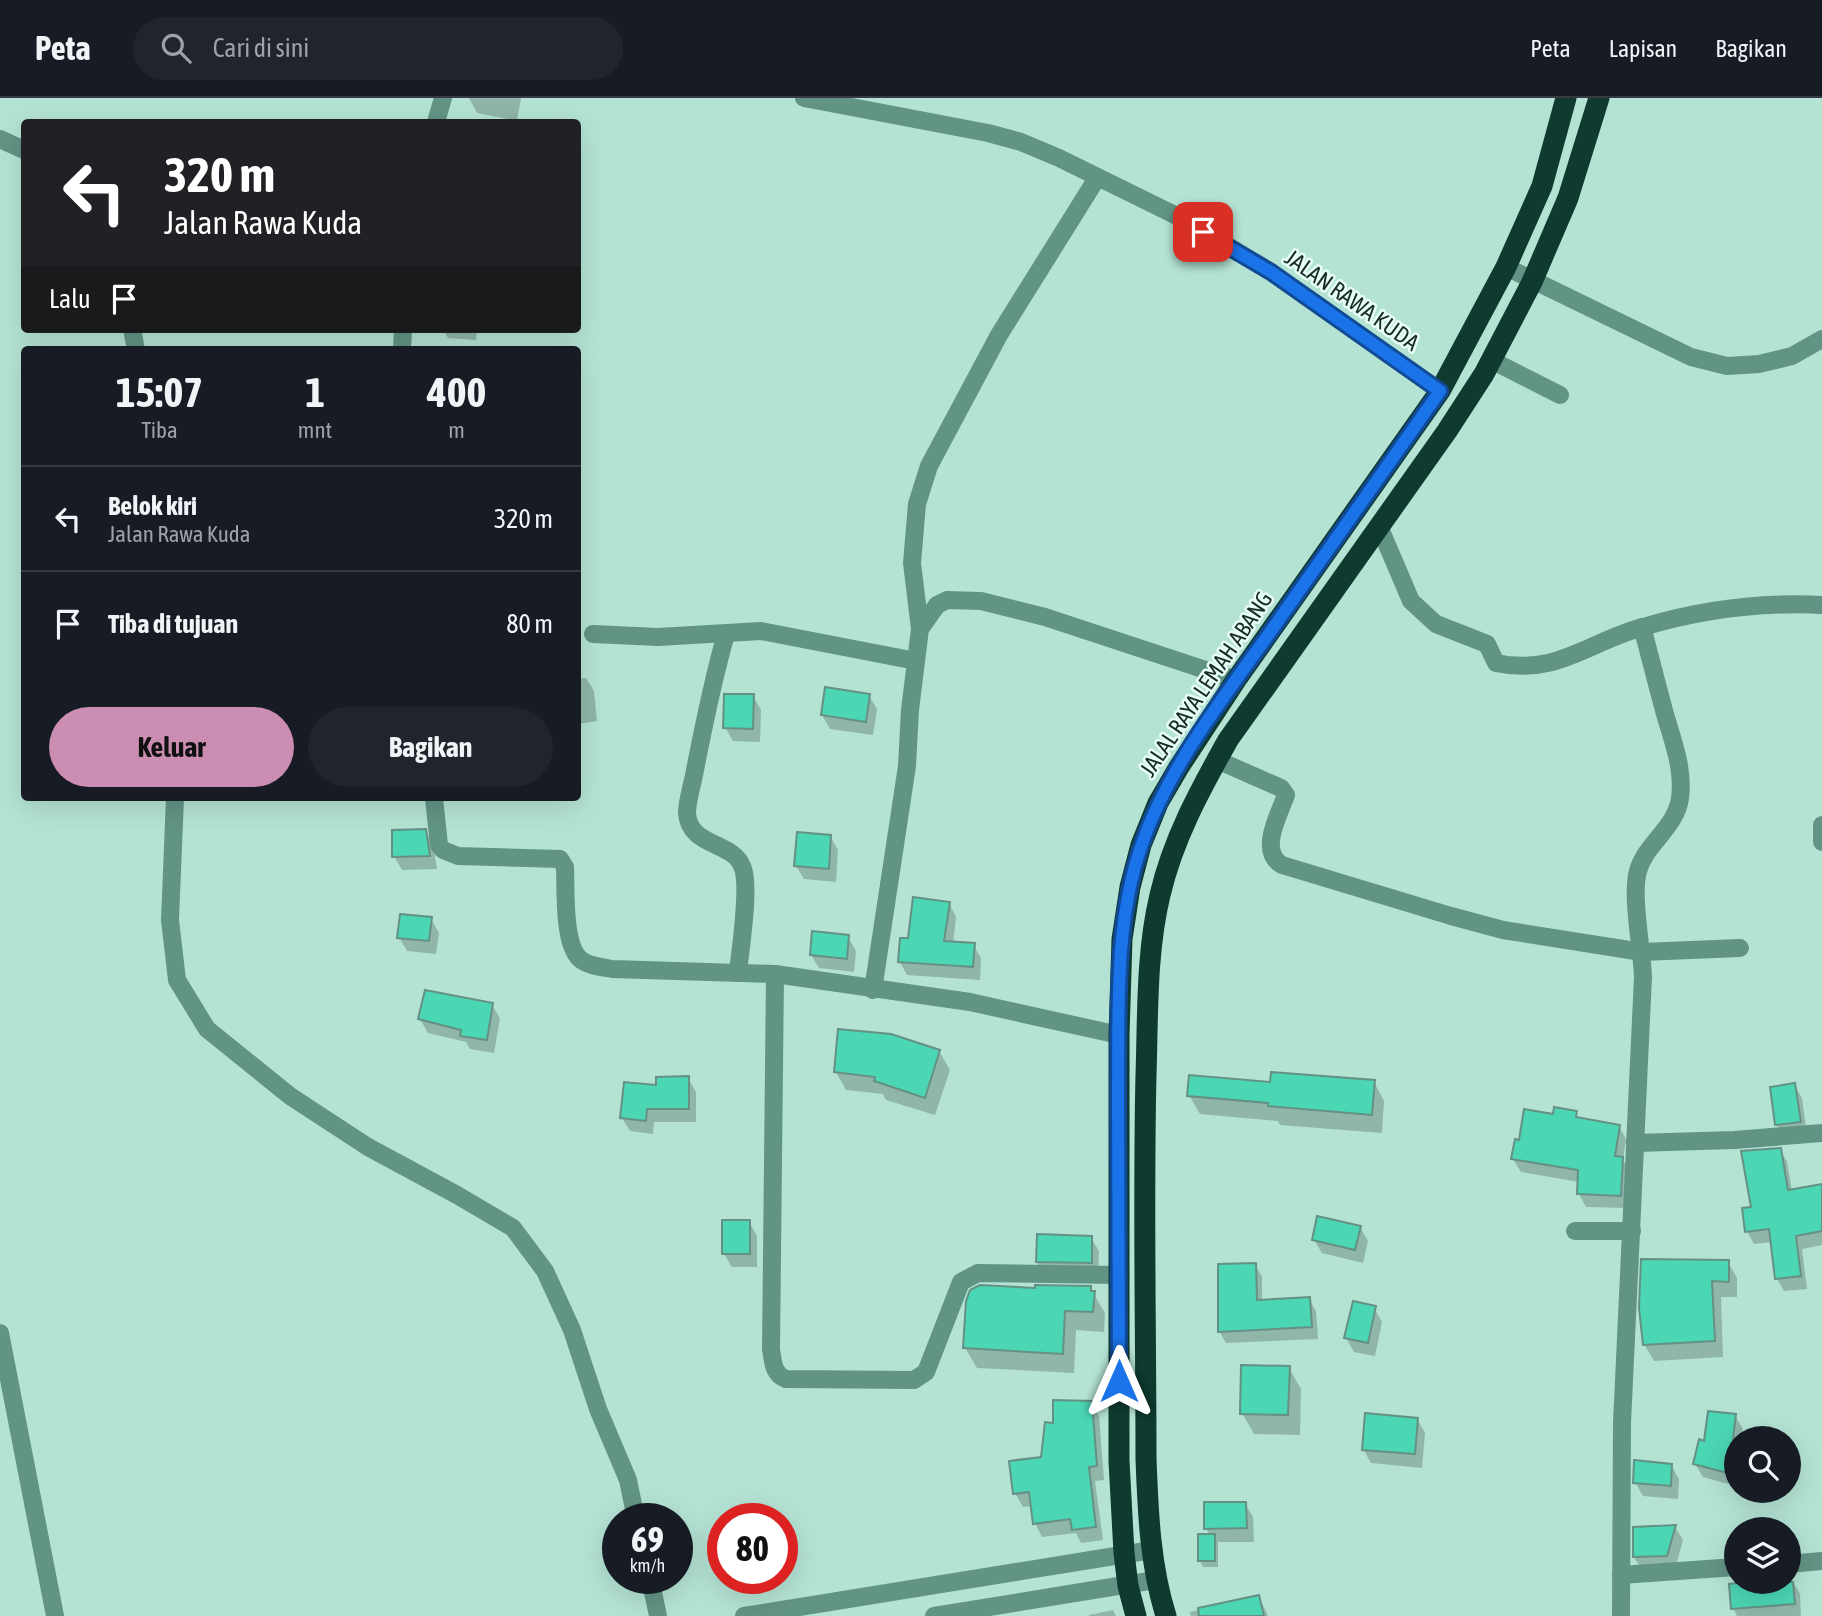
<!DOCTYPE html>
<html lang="id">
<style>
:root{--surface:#171b24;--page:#20242c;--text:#f1f3f6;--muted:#9ea1a6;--line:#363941;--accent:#cb8eb2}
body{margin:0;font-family:"Asap Condensed",sans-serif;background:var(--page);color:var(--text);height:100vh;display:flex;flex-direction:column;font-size:26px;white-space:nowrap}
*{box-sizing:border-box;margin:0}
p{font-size:23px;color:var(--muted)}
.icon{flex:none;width:38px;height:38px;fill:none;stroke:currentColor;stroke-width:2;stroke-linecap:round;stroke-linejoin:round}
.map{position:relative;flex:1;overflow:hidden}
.side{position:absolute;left:21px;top:248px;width:560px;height:455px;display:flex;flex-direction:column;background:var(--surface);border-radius:7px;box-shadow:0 7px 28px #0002}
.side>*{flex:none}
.hud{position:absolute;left:21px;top:21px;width:560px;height:214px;border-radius:7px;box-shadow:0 7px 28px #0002;background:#202124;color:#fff;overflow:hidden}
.tools{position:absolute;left:1724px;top:1328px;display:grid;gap:14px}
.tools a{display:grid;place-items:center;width:77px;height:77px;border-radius:50%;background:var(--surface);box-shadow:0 7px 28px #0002;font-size:35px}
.speed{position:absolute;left:602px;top:1405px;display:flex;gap:14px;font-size:35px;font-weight:700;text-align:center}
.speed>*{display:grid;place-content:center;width:91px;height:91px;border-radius:50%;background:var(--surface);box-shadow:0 7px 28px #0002;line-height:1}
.speed small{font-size:18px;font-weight:400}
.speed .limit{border:10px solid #d22;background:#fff;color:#111}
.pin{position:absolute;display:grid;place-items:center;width:60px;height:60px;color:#fff;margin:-30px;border-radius:14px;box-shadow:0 4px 10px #0006}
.me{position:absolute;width:77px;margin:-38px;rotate:0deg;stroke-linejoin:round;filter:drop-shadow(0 0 5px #0008)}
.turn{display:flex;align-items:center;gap:24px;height:147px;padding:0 28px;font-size:32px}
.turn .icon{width:91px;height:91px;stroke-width:2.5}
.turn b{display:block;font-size:49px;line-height:60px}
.then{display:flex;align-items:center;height:66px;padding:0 28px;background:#0003;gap:14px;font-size:26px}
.eta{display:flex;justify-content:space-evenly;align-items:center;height:119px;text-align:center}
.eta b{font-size:42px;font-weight:700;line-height:49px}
.action{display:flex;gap:14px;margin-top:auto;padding:14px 28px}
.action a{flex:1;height:80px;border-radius:42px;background:var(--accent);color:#111;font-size:28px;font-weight:700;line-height:80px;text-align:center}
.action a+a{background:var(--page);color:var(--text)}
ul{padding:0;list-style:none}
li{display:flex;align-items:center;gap:21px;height:105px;padding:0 28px;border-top:2px solid var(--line)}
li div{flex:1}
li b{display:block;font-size:26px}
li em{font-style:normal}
header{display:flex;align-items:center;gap:42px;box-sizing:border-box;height:98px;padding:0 35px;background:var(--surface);border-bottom:2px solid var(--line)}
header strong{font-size:33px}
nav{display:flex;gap:38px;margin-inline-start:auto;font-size:24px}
.search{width:490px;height:63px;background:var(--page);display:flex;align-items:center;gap:18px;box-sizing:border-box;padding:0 24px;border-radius:38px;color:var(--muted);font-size:26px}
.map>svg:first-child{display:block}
.shadow{fill:#0003}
.building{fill:#4bd6b4;stroke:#659184;stroke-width:2}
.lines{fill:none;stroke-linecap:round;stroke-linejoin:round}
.minor{stroke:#629485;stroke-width:18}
.highway{stroke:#0e3a30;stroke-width:21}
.route-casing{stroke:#114b97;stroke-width:18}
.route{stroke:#1a73e8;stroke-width:12}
.labels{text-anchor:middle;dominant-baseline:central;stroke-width:5;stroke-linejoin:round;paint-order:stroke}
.street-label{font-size:23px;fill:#1a2c27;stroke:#e7fef6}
</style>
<header>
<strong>Peta</strong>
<div class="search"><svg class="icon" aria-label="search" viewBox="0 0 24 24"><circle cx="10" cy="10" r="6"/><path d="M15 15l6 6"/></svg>Cari di sini</div>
<nav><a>Peta</a><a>Lapisan</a><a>Bagikan</a></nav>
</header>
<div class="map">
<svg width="1822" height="1518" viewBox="0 0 1822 1518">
<rect width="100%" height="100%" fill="#b4e3d4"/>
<g class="shadow">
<polygon points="469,0 521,0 517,23 477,15"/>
<polygon points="443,231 477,231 476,242 448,240"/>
<polygon points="586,580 594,593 597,623 578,626 578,581"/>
<polygon points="753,598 761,612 760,644 733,643 725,629"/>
<polygon points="869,598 877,611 873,637 830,631 822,617"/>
<polygon points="425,732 433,746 437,771 402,772 394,758"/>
<polygon points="830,738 838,752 836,784 804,781 796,768"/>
<polygon points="949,805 956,819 953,845 973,847 981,860 980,882 907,877 900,864 909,842"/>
<polygon points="431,821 439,835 436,856 407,853 399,839"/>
<polygon points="848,839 856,853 854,874 819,870 811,857"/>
<polygon points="492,907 500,920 494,955 470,951 466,944 428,935 420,921"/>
<polygon points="939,953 950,972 935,1017 886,1002 883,996 846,992 836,974"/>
<polygon points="688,980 696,994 696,1024 654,1024 653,1036 630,1033 622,1020 658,989"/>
<polygon points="1374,984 1384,1003 1382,1035 1280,1027 1278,1023 1200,1016 1189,997 1271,985"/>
<polygon points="1794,987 1802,1000 1807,1037 1785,1040 1777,1027"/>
<polygon points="1575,1015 1579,1021 1619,1028 1626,1041 1623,1062 1630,1074 1628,1110 1586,1109 1579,1096 1579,1084 1521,1074 1513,1061 1520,1044 1554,1018"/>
<polygon points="1780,1052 1787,1064 1792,1093 1822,1087 1822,1147 1802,1151 1807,1191 1784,1193 1777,1181 1773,1144 1754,1146 1747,1133 1753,1111"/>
<polygon points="749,1124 757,1138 757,1169 732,1169 724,1156"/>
<polygon points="1360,1129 1368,1143 1363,1165 1322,1155 1314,1142"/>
<polygon points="1091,1140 1099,1153 1098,1178 1045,1178 1037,1164"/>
<polygon points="1728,1164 1737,1180 1737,1199 1721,1199 1723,1259 1654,1263 1644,1246"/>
<polygon points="1255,1166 1262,1179 1262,1203 1309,1201 1316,1213 1318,1241 1226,1245 1219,1233"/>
<polygon points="1090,1190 1105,1215 1104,1234 1076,1232 1074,1275 977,1270 965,1250 1036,1192"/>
<polygon points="1374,1210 1382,1224 1375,1258 1354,1254 1346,1240"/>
<polygon points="1289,1270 1301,1291 1300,1337 1254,1336 1242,1315"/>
<polygon points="1091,1304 1099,1318 1104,1382 1095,1383 1103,1442 1081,1445 1076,1435 1042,1439 1035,1425 1032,1408 1023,1409 1015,1395 1042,1361 1054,1327"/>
<polygon points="1735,1318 1743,1331 1742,1340 1736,1340 1736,1388 1703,1379 1695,1366 1706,1345"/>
<polygon points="1417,1321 1425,1335 1422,1370 1371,1365 1363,1351"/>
<polygon points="1671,1367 1679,1381 1678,1401 1643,1398 1635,1384"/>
<polygon points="1245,1406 1253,1419 1254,1444 1218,1444 1218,1469 1203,1469 1200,1463 1210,1438 1206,1430"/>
<polygon points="1675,1429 1683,1442 1675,1471 1642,1473 1634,1459"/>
<polygon points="1792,1482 1800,1496 1801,1518 1737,1518 1733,1510 1771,1484"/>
<polygon points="1259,1499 1268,1518 1191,1518 1190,1514"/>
<polygon points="1113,1512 1116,1518 1089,1518 1089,1517"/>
</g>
<g class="building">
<polygon points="825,589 870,596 866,624 821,617"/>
<polygon points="724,596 754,596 753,631 723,630"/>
<polygon points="426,731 430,758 392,759 392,732"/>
<polygon points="797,734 831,737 829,771 794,768"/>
<polygon points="913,799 950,804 944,843 975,845 973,869 898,864 900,840 908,840"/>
<polygon points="400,816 432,819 429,843 397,840"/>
<polygon points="812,833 849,837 847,861 810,857"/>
<polygon points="425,892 493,905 487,942 460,938 461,932 418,921"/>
<polygon points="838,931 891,936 940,952 925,1000 874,983 875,979 834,974"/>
<polygon points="1271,974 1375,982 1372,1017 1268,1008 1268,1005 1187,998 1189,977 1270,984"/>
<polygon points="689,978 689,1011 647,1011 646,1023 620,1020 624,984 656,987 656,979"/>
<polygon points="1795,985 1801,1024 1775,1027 1770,989"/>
<polygon points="1554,1009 1577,1013 1576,1019 1620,1027 1615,1058 1623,1059 1621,1098 1577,1096 1578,1072 1511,1061 1515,1041 1519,1042 1524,1011 1553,1016"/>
<polygon points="1781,1050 1788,1092 1822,1086 1822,1133 1796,1138 1801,1178 1775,1181 1769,1131 1745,1134 1742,1110 1751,1109 1741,1053"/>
<polygon points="1317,1118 1361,1128 1355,1152 1312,1142"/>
<rect x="722" y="1122" width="28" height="34"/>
<polygon points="1037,1136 1092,1138 1092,1165 1036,1164"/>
<polygon points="1641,1161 1729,1162 1729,1184 1712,1183 1715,1243 1643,1247 1639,1210"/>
<polygon points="1256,1165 1257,1202 1310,1199 1312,1229 1218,1234 1218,1166"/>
<polygon points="980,1187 1035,1190 1035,1187 1091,1188 1091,1193 1095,1193 1093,1214 1065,1213 1063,1256 963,1250 966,1203 970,1192"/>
<polygon points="1353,1203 1376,1208 1368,1245 1344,1240"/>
<polygon points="1241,1267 1290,1268 1288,1317 1240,1316"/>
<polygon points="1053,1302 1092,1303 1097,1368 1089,1369 1096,1429 1072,1432 1070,1421 1033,1426 1029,1394 1013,1396 1009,1363 1041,1359 1045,1324 1053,1325"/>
<polygon points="1708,1313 1736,1316 1732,1350 1734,1351 1728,1375 1693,1366 1699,1341 1704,1343"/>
<polygon points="1365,1315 1418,1320 1415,1356 1362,1352"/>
<polygon points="1634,1362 1672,1366 1671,1388 1633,1385"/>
<polygon points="1204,1404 1246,1404 1247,1430 1204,1431"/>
<polygon points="1676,1427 1667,1458 1633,1459 1633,1429"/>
<rect x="1198" y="1436" width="17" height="27"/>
<polygon points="1749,1484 1793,1484 1795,1506 1731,1511 1729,1486"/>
<polygon points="1259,1497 1264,1518 1199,1518 1198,1510"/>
</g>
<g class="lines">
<g class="minor">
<polyline points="804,0 988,35 1021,44 1059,60 1181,120 1271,174 1440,293"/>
<polyline points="436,24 443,0"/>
<polyline points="0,41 24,52"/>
<polyline points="1506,169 1691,259 1727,268 1759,266 1792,258 1822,241"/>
<polyline points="132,231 136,252"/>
<polyline points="402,252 403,231"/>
<polyline points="1491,262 1560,297"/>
<path d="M1379,428l32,75 25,23 51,20 9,19c60,13 92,-21 147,-36 57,-17 120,-25 179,-22"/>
<polyline points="920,531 912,465 917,406 929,368 999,237 1097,80"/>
<polyline points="593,536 658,539 761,533 916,563"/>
<path d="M726,536c-13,45 -22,90 -31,136 -2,13 -8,30 -8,43 2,34 45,28 55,53 9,18 -2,84 -4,107"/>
<path d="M1217,662l64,28 5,7c-7,20 -28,56 -4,70l169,51 52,14 139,22 98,-4"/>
<polyline points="175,700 170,822 177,882 207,931 290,998 368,1049 457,1097 513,1130 545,1173 572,1232 598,1311 628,1382 636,1421"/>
<path d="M434,700l5,47 4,5 15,6 102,3 5,8c1,23 -2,77 15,92 8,7 22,8 32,10l163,5 195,28 149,33"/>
<polyline points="1822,727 1822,744"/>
<path d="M775,876l-4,375c2,13 2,25 15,30l128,1 12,-8 35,-90 17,-9 140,2"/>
<polyline points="873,892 907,668 910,612 920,531 937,507 947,502 981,503 1045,519 1236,582"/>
<polyline points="1635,1045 1735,1042 1822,1035"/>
<polyline points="1575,1133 1632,1133"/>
<polyline points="0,1235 55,1518"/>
<polyline points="1788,1466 1822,1463"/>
<polyline points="1621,1477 1736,1469"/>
<polyline points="650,1480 658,1518"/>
<polyline points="744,1518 1152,1452"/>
<polyline points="934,1518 1155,1482"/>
<path d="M1621,1518l1,-193 21,-446c-1,-29 -12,-81 -5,-106 7,-27 38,-43 42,-73 4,-29 -7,-56 -15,-84 -8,-29 -15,-58 -23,-87"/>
</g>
<g class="highway">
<polyline points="1136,1518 1128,1488 1124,1455 1119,1363 1119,937 1122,841 1130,789 1141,747 1158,705 1179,669 1236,582 1440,293 1506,169 1542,88 1566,0"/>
<path d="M1166,1518c-16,-51 -18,-104 -20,-157 0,-128 -3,-256 0,-384 2,-59 0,-122 14,-180 13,-56 40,-105 68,-155l219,-309 37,-57 48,-92 36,-84 31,-100"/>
</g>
</g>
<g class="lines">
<g class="route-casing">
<path id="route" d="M1119,1283c-1,-96 -1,-192 -1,-289 1,-81 -4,-169 24,-248 26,-76 82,-147 129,-213 57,-80 113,-160 169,-240l-169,-119 -68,-40"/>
</g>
<use href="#route" class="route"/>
</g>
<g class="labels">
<g class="street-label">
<text transform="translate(1352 202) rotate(35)">JALAN RAWA KUDA</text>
<text transform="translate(1206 586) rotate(-56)">JALAL RAYA LEMAH ABANG</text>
</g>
</g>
</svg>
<div class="tools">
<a><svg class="icon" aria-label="search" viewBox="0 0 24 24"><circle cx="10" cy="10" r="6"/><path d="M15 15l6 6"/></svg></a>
<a><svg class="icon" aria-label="layers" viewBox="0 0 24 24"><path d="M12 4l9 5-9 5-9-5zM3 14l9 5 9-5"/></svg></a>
</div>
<div class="speed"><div>69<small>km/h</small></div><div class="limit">80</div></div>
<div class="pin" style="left:1203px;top:134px;background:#d93025"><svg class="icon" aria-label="arrive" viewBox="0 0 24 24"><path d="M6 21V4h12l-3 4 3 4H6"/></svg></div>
<svg class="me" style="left:1119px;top:1283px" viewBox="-20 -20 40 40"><path d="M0-17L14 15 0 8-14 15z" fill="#1a73e8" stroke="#fff" stroke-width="4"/></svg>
<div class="hud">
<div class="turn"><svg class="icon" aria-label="left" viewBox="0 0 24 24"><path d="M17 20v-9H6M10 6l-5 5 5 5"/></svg><div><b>320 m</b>Jalan Rawa Kuda</div></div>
<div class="then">Lalu<svg class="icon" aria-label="arrive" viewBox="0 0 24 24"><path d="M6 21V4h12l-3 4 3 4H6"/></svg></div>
</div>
<section class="side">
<div class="eta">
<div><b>15:07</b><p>Tiba</p></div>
<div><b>1</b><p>mnt</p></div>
<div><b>400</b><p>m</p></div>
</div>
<ul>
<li><svg class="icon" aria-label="left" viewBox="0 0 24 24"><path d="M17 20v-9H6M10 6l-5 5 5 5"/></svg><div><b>Belok kiri</b><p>Jalan Rawa Kuda</p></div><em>320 m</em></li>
<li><svg class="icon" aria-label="arrive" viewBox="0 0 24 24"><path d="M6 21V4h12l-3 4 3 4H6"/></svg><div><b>Tiba di tujuan</b></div><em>80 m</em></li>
</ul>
<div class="action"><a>Keluar</a><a>Bagikan</a></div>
</section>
</div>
